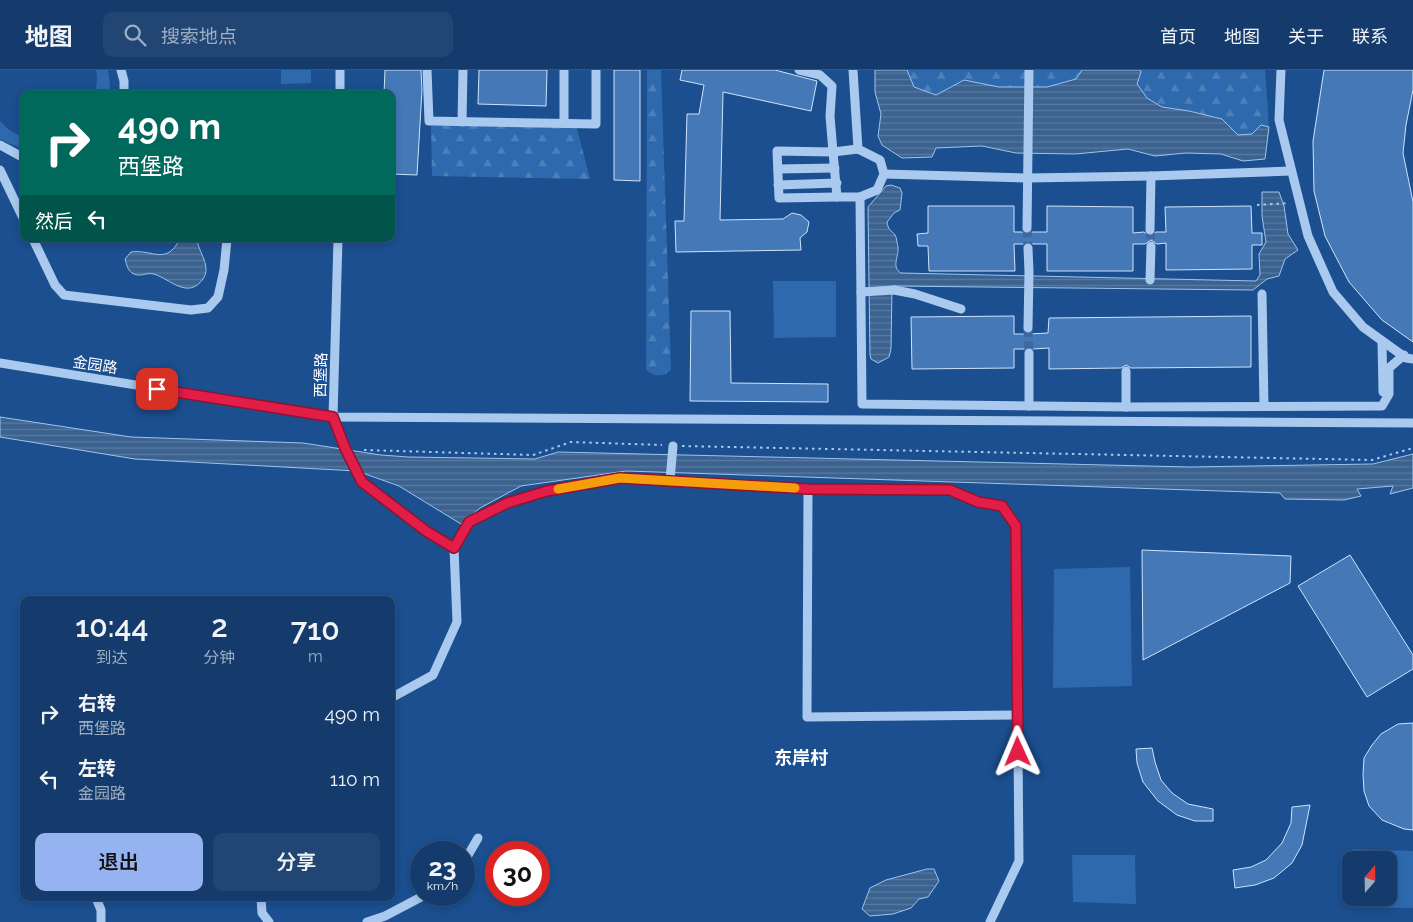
<!DOCTYPE html>
<html lang="zh">
<meta charset="utf-8">
<style>
:root{--surface:#143b6b;--page:#214673;--text:#f1f3f6;--muted:#9dadc1;--line:#33557e;--accent:#95b2f1}
body{margin:0;font-family:Raleway,"Noto Sans SC",sans-serif;background:var(--page);color:var(--text);height:100vh;display:flex;flex-direction:column;font-size:19px;white-space:nowrap}
*{box-sizing:border-box;margin:0}
p{font-size:16px;color:var(--muted)}
.icon{flex:none;width:28px;height:28px;fill:none;stroke:currentColor;stroke-width:2;stroke-linecap:round;stroke-linejoin:round}
.map{position:relative;flex:1;overflow:hidden}
.details{position:absolute;left:20px;top:526px;width:375px;height:305px;display:flex;flex-direction:column;background:var(--surface);border-radius:10px;box-shadow:0 2px 8px #0003,0 0 0 1px var(--line)}
.details>*{flex:none}
.top-card{position:absolute;left:20px;top:20px;width:375px;height:152px;border-radius:10px;box-shadow:0 2px 8px #0003,0 0 0 1px var(--line);background:#00695c;color:#fff;overflow:hidden}
.needle{width:32px;rotate:20deg}
.tools{position:absolute;left:1342px;top:781px;display:grid;gap:10px}
.tools a{display:grid;place-items:center;width:55px;height:55px;border-radius:10px;background:var(--surface);box-shadow:0 2px 8px #0003,0 0 0 1px var(--line);font-size:25px}
.speed{position:absolute;left:410px;top:771px;display:flex;gap:10px;font-size:25px;font-weight:700;text-align:center}
.speed>*{display:grid;place-content:center;width:65px;height:65px;border-radius:50%;background:var(--surface);box-shadow:0 2px 8px #0003,0 0 0 1px var(--line);line-height:1}
.speed small{font-size:12px;font-weight:400}
.speed .limit{border:8px solid #d22;background:#fff;color:#111}
.pin{position:absolute;display:grid;place-items:center;width:42px;height:42px;color:#fff;margin:-21px;border-radius:10px;box-shadow:0 2px 8px #0006}
.me{position:absolute;width:55px;margin:-28px;rotate:359deg;stroke-linejoin:round;filter:drop-shadow(0 0 4px #0008)}
.turn{display:flex;align-items:center;gap:18px;height:105px;padding:0 15px;font-size:22px}
.turn .icon{width:65px;height:65px;stroke-width:2.5}
.turn b{display:block;font-size:35px;line-height:42px}
.then{display:flex;align-items:center;height:48px;padding:0 15px;background:#0003;gap:10px;font-size:19px}
.eta{display:flex;justify-content:space-evenly;align-items:center;height:85px;text-align:center}
.eta b{font-size:30px;font-weight:600;line-height:35px}
.action{display:flex;gap:10px;margin-top:auto;padding:10px 15px}
.action a{flex:1;height:58px;border-radius:10px;background:var(--accent);color:#111;font-size:20px;font-weight:600;line-height:58px;text-align:center}
.action a+a{background:var(--page);color:var(--text)}
ul{padding:0;list-style:none}
li{display:flex;align-items:center;gap:15px;height:65px;padding:0 15px}
li div{flex:1}
li b{display:block;font-size:19px}
li em{font-style:normal}
header{display:flex;align-items:center;gap:30px;box-sizing:border-box;height:70px;padding:0 25px;background:var(--surface);border-bottom:1px solid var(--line)}
header strong{font-size:24px}
nav{display:flex;gap:28px;margin-inline-start:auto;font-size:18px}
.search{width:350px;height:45px;background:var(--page);display:flex;align-items:center;gap:12px;box-sizing:border-box;padding:0 18px;border-radius:10px;color:var(--muted);font-size:19px}
.map>svg:first-child{display:block}
.green{fill:#2e69ad}
.forest{fill:url(#forest-firs)}
.water{fill:url(#water-rules);stroke:#9cc4f0}
.building{fill:#4478b7;stroke:#cfe3fa}
.lines{fill:none;stroke-linecap:round;stroke-linejoin:round}
.minor-tunnel{stroke:#3d69a0;stroke-width:9;stroke-dasharray:9 4.5;stroke-linecap:butt}
.path{stroke:#a9c9ee;stroke-width:2;stroke-dasharray:2.5 4;stroke-linecap:butt}
.minor{stroke:#a9c9ee;stroke-width:9}
.route-casing{stroke:#92132f;stroke-width:12}
.route{stroke:#e11d48;stroke-width:9}
.slow{stroke:#f59e0b;stroke-width:9}
.labels{text-anchor:middle;dominant-baseline:central;stroke-width:4.5;stroke-linejoin:round;paint-order:stroke}
.street-label{font-size:15px;fill:#fff;stroke:#1b4f8f}
.quarter-label{font-size:18px;font-weight:bold;fill:#fff;stroke:#1b4f8f}
</style>
<header>
<strong>地图</strong>
<div class="search"><svg class="icon" aria-label="search" viewBox="0 0 24 24"><circle cx="10" cy="10" r="6"/><path d="M15 15l6 6"/></svg>搜索地点</div>
<nav><a>首页</a><a>地图</a><a>关于</a><a>联系</a></nav>
</header>
<div class="map">
<svg width="1413" height="852" viewBox="0 0 1413 852">
<defs>
<pattern id="forest-firs" width="22" height="20" patternUnits="userSpaceOnUse" patternTransform="scale(1.25)"><rect width="22" height="20" fill="#2e69ad"/><path d="M5 1l3.5 6h-7zM16 11l3.5 6h-7z" fill="#4d80b9"/></pattern>
<pattern id="water-rules" width="6" height="5" patternUnits="userSpaceOnUse" patternTransform="scale(1.25)"><rect width="6" height="5" fill="#3c6290"/><path d="M0 2.5h6" fill="none" stroke="#597aa1"/></pattern>
</defs>
<rect width="100%" height="100%" fill="#1b4f8f"/>
<g class="green">
<polygon points="96,0 108,0 110,17 109,22 96,19 97,7"/>
<polygon points="281,0 311,0 311,13 281,14"/>
<polygon points="0,51 9,60 24,68 24,79 10,74 0,69"/>
<polygon points="773,211 836,211 836,267 774,268"/>
<polygon points="1130,497 1132,616 1053,618 1054,499"/>
<polygon points="1352,779 1413,781 1413,838 1351,837 1351,801 1351,828 1389,828 1389,790 1351,790"/>
<polygon points="1072,785 1135,785 1136,834 1073,832"/>
</g>
<g class="forest">
<path d="M647,0h14l10,300c-8,7 -16,7 -25,0z"/>
<polygon points="907,0 1082,0 1076,9 1047,17 999,17 964,10 936,25 914,17"/>
<polygon points="1140,0 1265,0 1269,57 1261,55 1252,64 1238,65 1222,49 1189,41 1162,37 1147,28 1137,14 1141,2"/>
<polygon points="576,55 590,109 432,106 431,56"/>
</g>
<g class="water">
<polygon points="875,0 907,0 914,17 936,25 964,10 999,17 1047,17 1076,9 1082,0 1140,0 1141,2 1137,14 1147,28 1162,37 1189,41 1222,49 1238,65 1252,64 1261,55 1269,57 1265,89 1243,91 1221,84 1186,83 1155,86 1128,79 1075,84 1016,83 982,76 936,78 932,87 902,88 882,75 878,66 881,44 875,22"/>
<path d="M891,115l9,3 2,5 -2,17 -6,3 -7,9c1,8 4,8 8,13 2,3 2,9 3,12 1,10 -7,20 3,26l355,8 4,-6 -1,-21 7,-12 -4,-26v-24h17l5,14 4,28 10,16 -13,9 -6,17 -12,3 -14,11 -361,-4 -1,63 -2,8 -11,6 -7,-4 -1,-4 -2,-148 18,-21z"/>
<path d="M180,169h17c1,13 15,27 6,40 -15,21 -33,0 -49,-5 -9,-2 -14,4 -22,-1 -5,-4 -5,-8 -7,-14l6,-7c22,-3 35,14 49,-13z"/>
<polygon points="0,347 131,367 303,373 381,385 408,387 535,389 558,382 1190,397 1373,394 1413,384 1413,418 1390,424 1393,416 1357,419 1361,426 1344,430 1285,429 1280,423 626,401 521,416 480,438 461,454 399,416 357,401 135,389 0,367"/>
<polygon points="927,799 934,799 939,811 928,827 919,829 911,838 893,844 870,846 862,839 870,818 886,810"/>
</g>
<g class="building">
<polygon points="385,0 421,0 422,20 417,105 391,104 391,24 384,24"/>
<polygon points="479,0 547,0 546,36 478,34"/>
<polygon points="614,0 640,0 640,111 614,110"/>
<polygon points="682,0 775,0 817,11 811,41 723,22 720,150 783,149 792,143 801,145 809,152 807,162 800,168 801,180 676,182 675,151 684,151 687,44 699,44 704,15 680,10"/>
<polygon points="1324,0 1413,0 1413,20 1406,55 1403,83 1413,132 1413,272 1382,250 1349,212 1325,166 1314,121 1313,71"/>
<polygon points="928,136 1014,136 1014,162 1022,162 1027,164 1032,162 1047,162 1047,136 1133,137 1133,163 1144,162 1150,166 1156,162 1166,162 1165,137 1251,136 1252,163 1262,163 1262,175 1252,175 1252,199 1166,200 1166,173 1157,174 1151,170 1145,174 1133,174 1133,201 1047,201 1047,174 1033,174 1028,172 1023,174 1014,174 1015,201 929,201 928,176 918,176 917,164 928,163"/>
<polygon points="691,241 730,241 731,313 828,314 828,332 690,331"/>
<polygon points="1014,246 1014,264 1028,264 1048,263 1049,248 1251,246 1251,297 1131,298 1126,295 1121,298 1049,299 1049,278 1033,279 1029,277 1024,279 1014,279 1014,298 912,299 911,247"/>
<polygon points="1142,480 1291,486 1290,513 1143,590"/>
<polygon points="1350,485 1413,585 1413,599 1367,627 1298,516"/>
<polygon points="1413,653 1413,760 1404,759 1382,750 1369,736 1364,721 1363,704 1364,688 1372,675 1381,664 1398,654"/>
<polygon points="1152,678 1155,692 1161,710 1172,723 1188,734 1213,739 1213,751 1195,751 1177,745 1158,731 1143,712 1137,693 1136,679"/>
<polygon points="1310,735 1302,775 1292,793 1274,808 1255,815 1235,818 1233,800 1251,797 1266,790 1282,773 1291,753 1292,737"/>
</g>
<g class="lines">
<g class="minor-tunnel">
<polyline points="1027,158 1028,178"/>
<polyline points="1150,160 1151,176"/>
<polyline points="1028,258 1029,283"/>
</g>
<g class="path">
<polyline points="1257,135 1289,133"/>
<polyline points="682,376 1372,390 1413,378"/>
<polyline points="364,380 533,385 571,372 662,375"/>
</g>
<g class="minor">
<polyline points="121,0 124,11 124,24"/>
<polyline points="340,0 340,24"/>
<polyline points="427,0 429,51 596,54 596,0"/>
<polyline points="799,0 820,5 832,16 830,46 833,82 777,81 779,128 837,127"/>
<polyline points="853,0 858,79"/>
<polyline points="1281,0 1279,50 1308,166 1333,222 1363,257 1406,288 1413,289"/>
<polyline points="462,52 463,0"/>
<polyline points="564,53 564,0"/>
<polyline points="0,75 24,88"/>
<polygon points="858,79 880,90 884,104 877,120 860,127 837,127 833,82"/>
<polyline points="778,99 835,98"/>
<polyline points="0,100 24,150"/>
<polyline points="884,104 1028,108 1151,106 1291,101"/>
<polyline points="778,115 837,113"/>
<polyline points="860,127 862,334 1126,337 1382,336 1389,324 1389,298 1404,285"/>
<polyline points="1027,158 1029,0"/>
<polyline points="1150,160 1151,106"/>
<polyline points="33,169 55,215 64,225 191,240 208,238 218,227 224,200 227,169"/>
<polyline points="338,169 333,347 345,378 362,412 426,461 454,478 457,552 433,605 391,628"/>
<polyline points="1028,178 1029,202 1028,258"/>
<polyline points="1150,210 1151,176"/>
<polyline points="861,222 894,220 915,224 961,239"/>
<polyline points="1262,224 1264,336"/>
<polyline points="1382,272 1383,322"/>
<polyline points="1029,283 1029,336"/>
<polyline points="0,293 333,347 1413,353"/>
<polyline points="1126,337 1126,301"/>
<polyline points="670,410 673,376"/>
<polyline points="808,419 807,647 1018,645"/>
<polyline points="454,478 469,451 507,433 547,421 620,408 808,419 950,420 977,432 1002,436 1016,456 1019,791 990,852"/>
<polyline points="464,792 478,768"/>
<polyline points="96,828 101,840 101,852"/>
<polyline points="261,828 262,843 269,852"/>
<polyline points="367,852 385,846 425,825"/>
</g>
</g>
<g class="lines">
<g class="route-casing">
<polyline id="route" points="157,319 333,347 345,378 362,412 426,461 454,478 469,452 507,433 547,421 620,408 808,419 950,420 978,432 1002,436 1016,456 1018,682"/>
</g>
<use href="#route" class="route"/>
<polyline class="slow" points="558,419 620,408 795,418"/>
</g>
<g class="labels">
<g class="street-label">
<text transform="translate(95 295) rotate(9)">金园路</text>
<text transform="translate(321 305) rotate(-89)">西堡路</text>
</g>
<g class="quarter-label">
<text x="801" y="687">东岸村</text>
</g>
</g>
</svg>
<div class="tools">
<a><svg class="needle" viewBox="-14 -14 28 28"><path d="M0-13l5 13h-10z" fill="#e53935"/><path d="M0 13l5-13h-10z" fill="#9dadc1"/></svg></a>
</div>
<div class="speed"><div>23<small>km/h</small></div><div class="limit">30</div></div>
<div class="pin" style="left:157px;top:319px;background:#d93025"><svg class="icon" aria-label="arrive" viewBox="0 0 24 24"><path d="M6 21V4h12l-3 4 3 4H6"/></svg></div>
<svg class="me" style="left:1018px;top:682px" viewBox="-20 -20 40 40"><path d="M0-17L14 15 0 8-14 15z" fill="#e11d48" stroke="#fff" stroke-width="4"/></svg>
<div class="top-card">
<div class="turn"><svg class="icon" aria-label="right" viewBox="0 0 24 24"><path d="M7 20v-9h11M14 6l5 5-5 5"/></svg><div><b>490 m</b>西堡路</div></div>
<div class="then">然后<svg class="icon" aria-label="left" viewBox="0 0 24 24"><path d="M17 20v-9H6M10 6l-5 5 5 5"/></svg></div>
</div>
<section class="details">
<div class="eta">
<div><b>10:44</b><p>到达</p></div>
<div><b>2</b><p>分钟</p></div>
<div><b>710</b><p>m</p></div>
</div>
<ul>
<li><svg class="icon" aria-label="right" viewBox="0 0 24 24"><path d="M7 20v-9h11M14 6l5 5-5 5"/></svg><div><b>右转</b><p>西堡路</p></div><em>490 m</em></li>
<li><svg class="icon" aria-label="left" viewBox="0 0 24 24"><path d="M17 20v-9H6M10 6l-5 5 5 5"/></svg><div><b>左转</b><p>金园路</p></div><em>110 m</em></li>
</ul>
<div class="action"><a>退出</a><a>分享</a></div>
</section>
</div>
